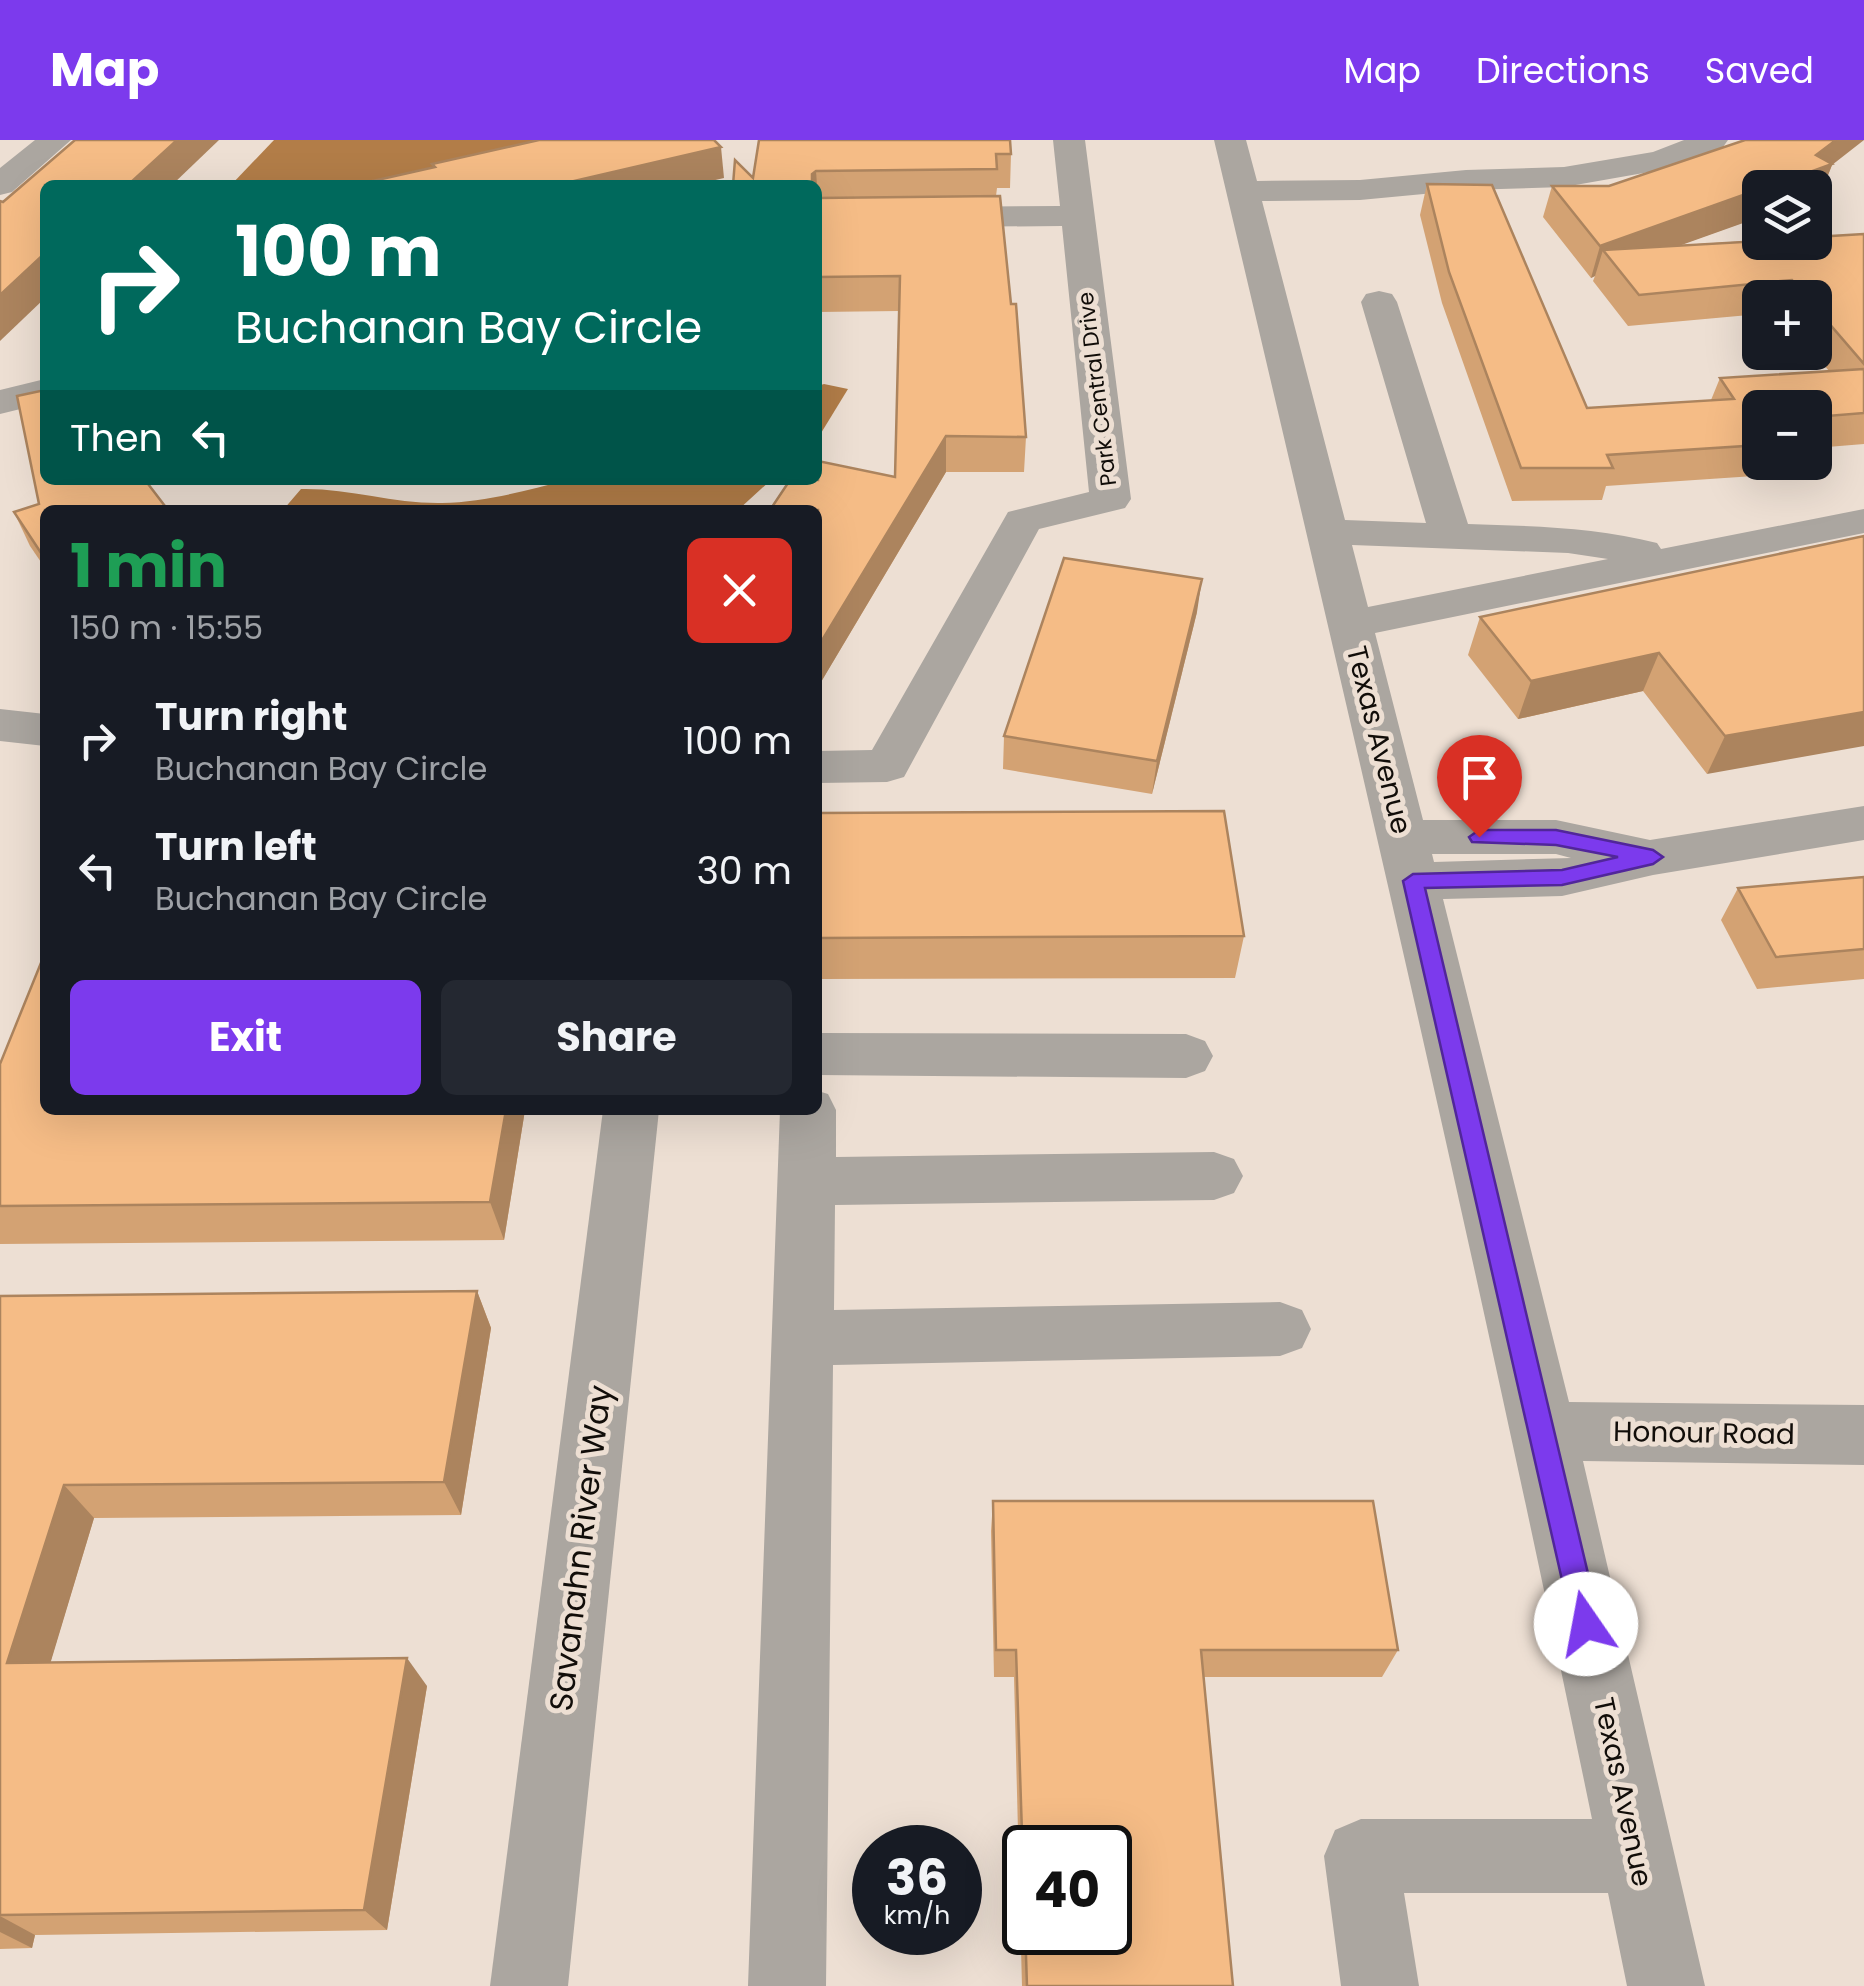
<!DOCTYPE html>
<meta charset="utf-8">
<style>
:root{--surface:#171b24;--page:#242831;--text:#f1f3f6;--muted:#9ea1a6;--accent:#7c3aed}
body{margin:0;font-family:Poppins,sans-serif;background:var(--page);color:var(--text);height:100vh;display:flex;flex-direction:column;font-size:38px;white-space:nowrap}
*{box-sizing:border-box;margin:0}
p{font-size:32px;color:var(--muted)}
.icon{flex:none;width:55px;height:55px;fill:none;stroke:currentColor;stroke-width:2;stroke-linecap:round;stroke-linejoin:round}
.map{position:relative;flex:1;overflow:hidden}
.sheet{position:absolute;left:40px;top:365px;width:782px;height:610px;display:flex;flex-direction:column;background:var(--surface);border-radius:15px;box-shadow:0 10px 40px #0002}
.sheet>*{flex:none}
.guide{position:absolute;left:40px;top:40px;width:782px;height:305px;border-radius:15px;box-shadow:0 10px 40px #0002;background:#00695c;color:#fff;overflow:hidden}
.fabs{position:absolute;left:1742px;top:30px;display:grid;gap:20px}
.fabs a{display:grid;place-items:center;width:90px;height:90px;border-radius:15px;background:var(--surface);box-shadow:0 10px 40px #0002;font-size:50px}
.speed{position:absolute;left:852px;top:1685px;display:flex;gap:20px;font-size:50px;font-weight:700;text-align:center}
.speed>*{display:grid;place-content:center;width:130px;height:130px;border-radius:50%;background:var(--surface);box-shadow:0 10px 40px #0002;line-height:1}
.speed small{font-size:25px;font-weight:400}
.speed .limit{border:5px solid #111;border-radius:15px;background:#fff;color:#111}
.pin{position:absolute;display:grid;place-items:center;width:85px;height:85px;color:#fff;margin:-102px -42px;border-radius:50% 50% 50% 0;rotate:-45deg;box-shadow:0 0 10px #0007}
.pin .icon{rotate:45deg}
.me{position:absolute;width:110px;margin:-55px;rotate:348deg;stroke-linejoin:round;filter:drop-shadow(0 0 8px #0008)}
.turn{display:flex;align-items:center;gap:35px;height:210px;padding:0 30px;font-size:45px}
.turn .icon{width:130px;height:130px;stroke-width:2.5}
.turn b{display:block;font-size:70px;line-height:85px}
.then{display:flex;align-items:center;height:95px;padding:0 30px;background:#0003;gap:20px;font-size:38px}
.round{display:grid;place-items:center;flex:none;width:105px;height:105px;border-radius:15px;background:var(--page)}
.head{display:flex;align-items:center;justify-content:space-between;height:170px;padding:0 30px}
h1{font-size:60px;font-weight:700;line-height:75px;color:#1e9e55}
.primary-button{display:flex;gap:20px;margin-top:auto;padding:20px 30px}
.primary-button a{flex:1;height:115px;border-radius:15px;background:var(--accent);color:#fff;font-size:40px;font-weight:700;line-height:115px;text-align:center}
.primary-button a+a{background:var(--page);color:var(--text)}
ul{padding:0;list-style:none}
li{display:flex;align-items:center;gap:30px;height:130px;padding:0 30px}
li div{flex:1}
li b{display:block;font-size:38px}
li em{font-style:normal}
header{display:flex;align-items:center;gap:60px;box-sizing:border-box;height:140px;padding:0 50px;background:var(--accent);color:#fff}
header strong{font-size:48px}
nav{display:flex;gap:55px;margin-inline-start:auto;font-size:35px}
.map>svg:first-child{display:block}
.water{fill:#b27d48}
.lines{fill:none;stroke-linecap:round;stroke-linejoin:round}
.minor{fill:#aba6a0;fill-rule:evenodd}
.wall{fill:#d3a273}
.shaded-wall{fill:#ac845e}
.building{fill:#f5bc86;stroke:#ac845e;stroke-width:2.5;fill-rule:evenodd}
.route{fill:#7c3aed;stroke:#51269a;stroke-width:2.5}
.labels{text-anchor:middle;dominant-baseline:central;stroke-width:10;stroke-linejoin:round;paint-order:stroke}
.far-street-label{font-size:22px;fill:#110d09;stroke:#eddfd3}
.street-label{font-size:28px;fill:#110d09;stroke:#eddfd3}
.near-street-label{font-size:32px;fill:#110d09;stroke:#eddfd3}
</style>
<header>
<strong>Map</strong>
<nav><a>Map</a><a>Directions</a><a>Saved</a></nav>
</header>
<div class="map">
<svg width="1864" height="1846" viewBox="0 0 1864 1846">
<rect width="100%" height="100%" fill="#eddfd3"/>
<g class="water">
<polygon points="274,0 573,0 378,45 231,45"/>
<polygon points="824,244 848,249 818,298 818,246"/>
<path d="M566,340h205l-33,30h-455l18,-21c48,-1 94,15 141,14 42,-1 84,-12 124,-23z"/>
</g>
<g class="lines">
<g class="minor">
<polygon points="35,0 71,0 12,52 0,55 0,28"/>
<polygon points="1053,0 1085,0 1131,359 1125,368 1039,389 904,637 887,642 818,643 818,611 872,610 1008,372 1089,352 1062,86 818,88 818,68 1060,66"/>
<path d="M1214,0h32l11,41 103,-1 106,-10 98,-3 89,-15 31,-12h44l-5,7 -51,21 -108,19 -98,3 -106,10 -98,1 83,319 81,3 -65,-221 5,-8 13,-3 13,3 5,8 71,222c63,2 127,3 189,19l4,6 203,-40v24l-489,100 48,187h133l94,20 214,-34v34l-211,35 -91,21 -119,3 126,503 295,3v60l-281,-4 122,525h-78l-19,-93h-204l15,93h-78l-17,-130 11,-26 26,-11h231c-116,-563 -246,-1120 -378,-1679zM1352,405l216,8 40,6 -240,48zM1432,714h124l15,4 -137,4z"/>
<polygon points="45,239 45,263 0,274 0,250"/>
<polygon points="0,569 45,574 45,606 0,601"/>
<polygon points="818,893 1186,894 1205,901 1213,916 1205,931 1186,938 818,935"/>
<polygon points="818,951 828,954 836,970 836,1017 1214,1012 1234,1019 1243,1036 1234,1053 1214,1060 835,1065 834,1170 1280,1162 1302,1170 1311,1189 1302,1208 1280,1216 833,1225 826,1846 748,1846 780,970 818,970"/>
<polygon points="603,970 659,970 568,1846 490,1846"/>
</g>
</g>
<g class="wall">
<polygon points="759,0 1011,14 1010,48 997,48 996,56 1026,297 1024,332 946,332 818,547 818,370 895,337 899,171 818,172 818,45 733,45 753,38"/>
<polygon points="1832,25 1820,55 1680,105 1864,94 1864,304 1815,308 1815,268 1760,268 1760,322 1775,322 1769,335 1606,346 1602,360 1512,361 1442,163 1420,75 1427,44 1587,268 1711,260 1720,238 1829,231 1813,212 1815,212 1815,158 1760,158 1760,174 1628,186 1593,141 1595,136 1591,138 1543,77 1552,46 1609,46"/>
<polygon points="45,370 45,428 30,406 14,372"/>
<polygon points="1864,396 1707,634 1643,551 1518,579 1468,515 1480,477"/>
<polygon points="1197,472 1152,654 1003,629 1004,596"/>
<polygon points="818,673 1244,796 1235,838 818,839"/>
<polygon points="1864,737 1864,839 1757,849 1721,780 1738,748"/>
<polygon points="0,924 45,970 525,970 504,1100 0,1104"/>
<polygon points="477,1151 491,1188 461,1375 94,1378 50,1523 427,1546 387,1790 35,1795 32,1808 0,1809 0,1156"/>
<polygon points="993,1361 1398,1510 1382,1537 1203,1537 1233,1846 1022,1846 1014,1537 994,1537 991,1391"/>
</g>
<g class="shaded-wall">
<polygon points="177,0 219,0 172,45 128,45"/>
<polygon points="1836,0 1864,0 1832,25 1820,55 1815,57 1815,48 1765,48"/>
<polygon points="721,7 724,38 694,45 557,45"/>
<polygon points="816,31 817,45 812,45 812,34"/>
<polygon points="1760,49 1760,77 1617,128 1603,110 1595,136 1591,138 1600,106"/>
<polygon points="45,113 45,158 0,201 0,155"/>
<polygon points="946,296 946,332 818,547 818,507"/>
<polygon points="1202,439 1197,472 1152,654 1157,621"/>
<polygon points="1659,513 1643,551 1518,579 1531,541"/>
<polygon points="1864,572 1864,606 1707,634 1725,596"/>
<polygon points="506,970 525,970 504,1100 490,1062"/>
<polygon points="477,1151 491,1188 461,1375 444,1342"/>
<polygon points="64,1345 94,1378 42,1551 7,1523"/>
<polygon points="407,1518 427,1546 387,1790 364,1770"/>
<polygon points="0,1776 35,1795 32,1808 0,1792"/>
</g>
<g class="building">
<polygon points="75,0 177,0 128,45 45,45 45,113 0,155 0,61 3,62"/>
<polygon points="539,0 714,0 721,7 557,45 355,45 435,27 432,24"/>
<polygon points="759,0 1010,0 1011,14 996,14 997,29 816,31 812,34 812,45 733,45 735,20 753,38"/>
<polygon points="1745,0 1836,0 1816,15 1832,24 1766,48 1760,48 1760,49 1600,106 1552,46 1609,46"/>
<polygon points="1427,44 1492,45 1587,268 1734,259 1720,238 1864,229 1864,273 1815,277 1815,268 1760,268 1760,305 1607,315 1613,328 1521,328 1449,132"/>
<polygon points="1000,56 1011,164 1016,164 1026,297 946,296 818,507 818,370 770,370 790,340 818,340 818,321 895,337 900,136 818,137 818,58"/>
<polygon points="1864,94 1864,224 1815,167 1815,158 1807,158 1792,140 1639,155 1603,110 1760,101 1760,102 1815,102 1815,97"/>
<polygon points="45,250 45,340 145,340 168,370 45,370 45,419 14,372 39,364 17,256"/>
<polygon points="1864,396 1864,572 1725,596 1659,513 1531,541 1480,477"/>
<polygon points="1064,418 1202,439 1157,621 1004,596"/>
<polygon points="1224,671 1244,796 818,798 818,673"/>
<polygon points="1864,737 1864,809 1776,817 1738,748"/>
<polygon points="45,813 45,970 506,970 490,1062 0,1066 0,924"/>
<polygon points="477,1151 444,1342 64,1345 7,1523 407,1518 364,1770 0,1775 0,1156"/>
<path d="M993,1361h380l25,149h-197l32,336h-206l-11,-336h-20zM1025,1708h85v84h-85z"/>
</g>
<polygon class="route" points="1479,690 1556,690 1653,710 1663,717 1653,724 1562,745 1425,748 1600,1484 1596,1494 1586,1498 1576,1494 1572,1484 1403,741 1413,734 1562,730 1618,717 1556,705 1472,702 1469,697"/>
<g class="labels">
<g class="far-street-label">
<text transform="translate(1097 249) rotate(-97)">Park Central Drive</text>
</g>
<g class="street-label">
<text transform="translate(1379 600) rotate(76)">Texas Avenue</text>
<text transform="translate(1704 1293) rotate(1)">Honour Road</text>
<text transform="translate(1623 1652) rotate(78)">Texas Avenue</text>
</g>
<g class="near-street-label">
<text transform="translate(580 1408) rotate(-83)">Savanahn River Way</text>
</g>
</g>
</svg>
<div class="fabs">
<a><svg class="icon" aria-label="layers" viewBox="0 0 24 24"><path d="M12 4l9 5-9 5-9-5zM3 14l9 5 9-5"/></svg></a>
<a>+</a>
<a>−</a>
</div>
<div class="speed"><div>36<small>km/h</small></div><div class="limit">40</div></div>
<div class="pin" style="left:1479px;top:697px;background:#d93025"><svg class="icon" aria-label="arrive" viewBox="0 0 24 24"><path d="M6 21V4h12l-3 4 3 4H6"/></svg></div>
<svg class="me" style="left:1586px;top:1484px" viewBox="-20 -20 40 40"><circle r="19" fill="#fff"/><path d="M0-13L10 11 0 6-10 11z" fill="#7c3aed"/></svg>
<div class="guide">
<div class="turn"><svg class="icon" aria-label="right" viewBox="0 0 24 24"><path d="M7 20v-9h11M14 6l5 5-5 5"/></svg><div><b>100 m</b>Buchanan Bay Circle</div></div>
<div class="then">Then<svg class="icon" aria-label="left" viewBox="0 0 24 24"><path d="M17 20v-9H6M10 6l-5 5 5 5"/></svg></div>
</div>
<section class="sheet">
<div class="head"><div><h1>1 min</h1><p>150 m · 15:55</p></div><a class="round" style="background:#d93025;color:#fff"><svg class="icon" aria-label="close" viewBox="0 0 24 24"><path d="M6 6l12 12M18 6L6 18"/></svg></a></div>
<ul>
<li><svg class="icon" aria-label="right" viewBox="0 0 24 24"><path d="M7 20v-9h11M14 6l5 5-5 5"/></svg><div><b>Turn right</b><p>Buchanan Bay Circle</p></div><em>100 m</em></li>
<li><svg class="icon" aria-label="left" viewBox="0 0 24 24"><path d="M17 20v-9H6M10 6l-5 5 5 5"/></svg><div><b>Turn left</b><p>Buchanan Bay Circle</p></div><em>30 m</em></li>
</ul>
<div class="primary-button"><a>Exit</a><a>Share</a></div>
</section>
</div>
